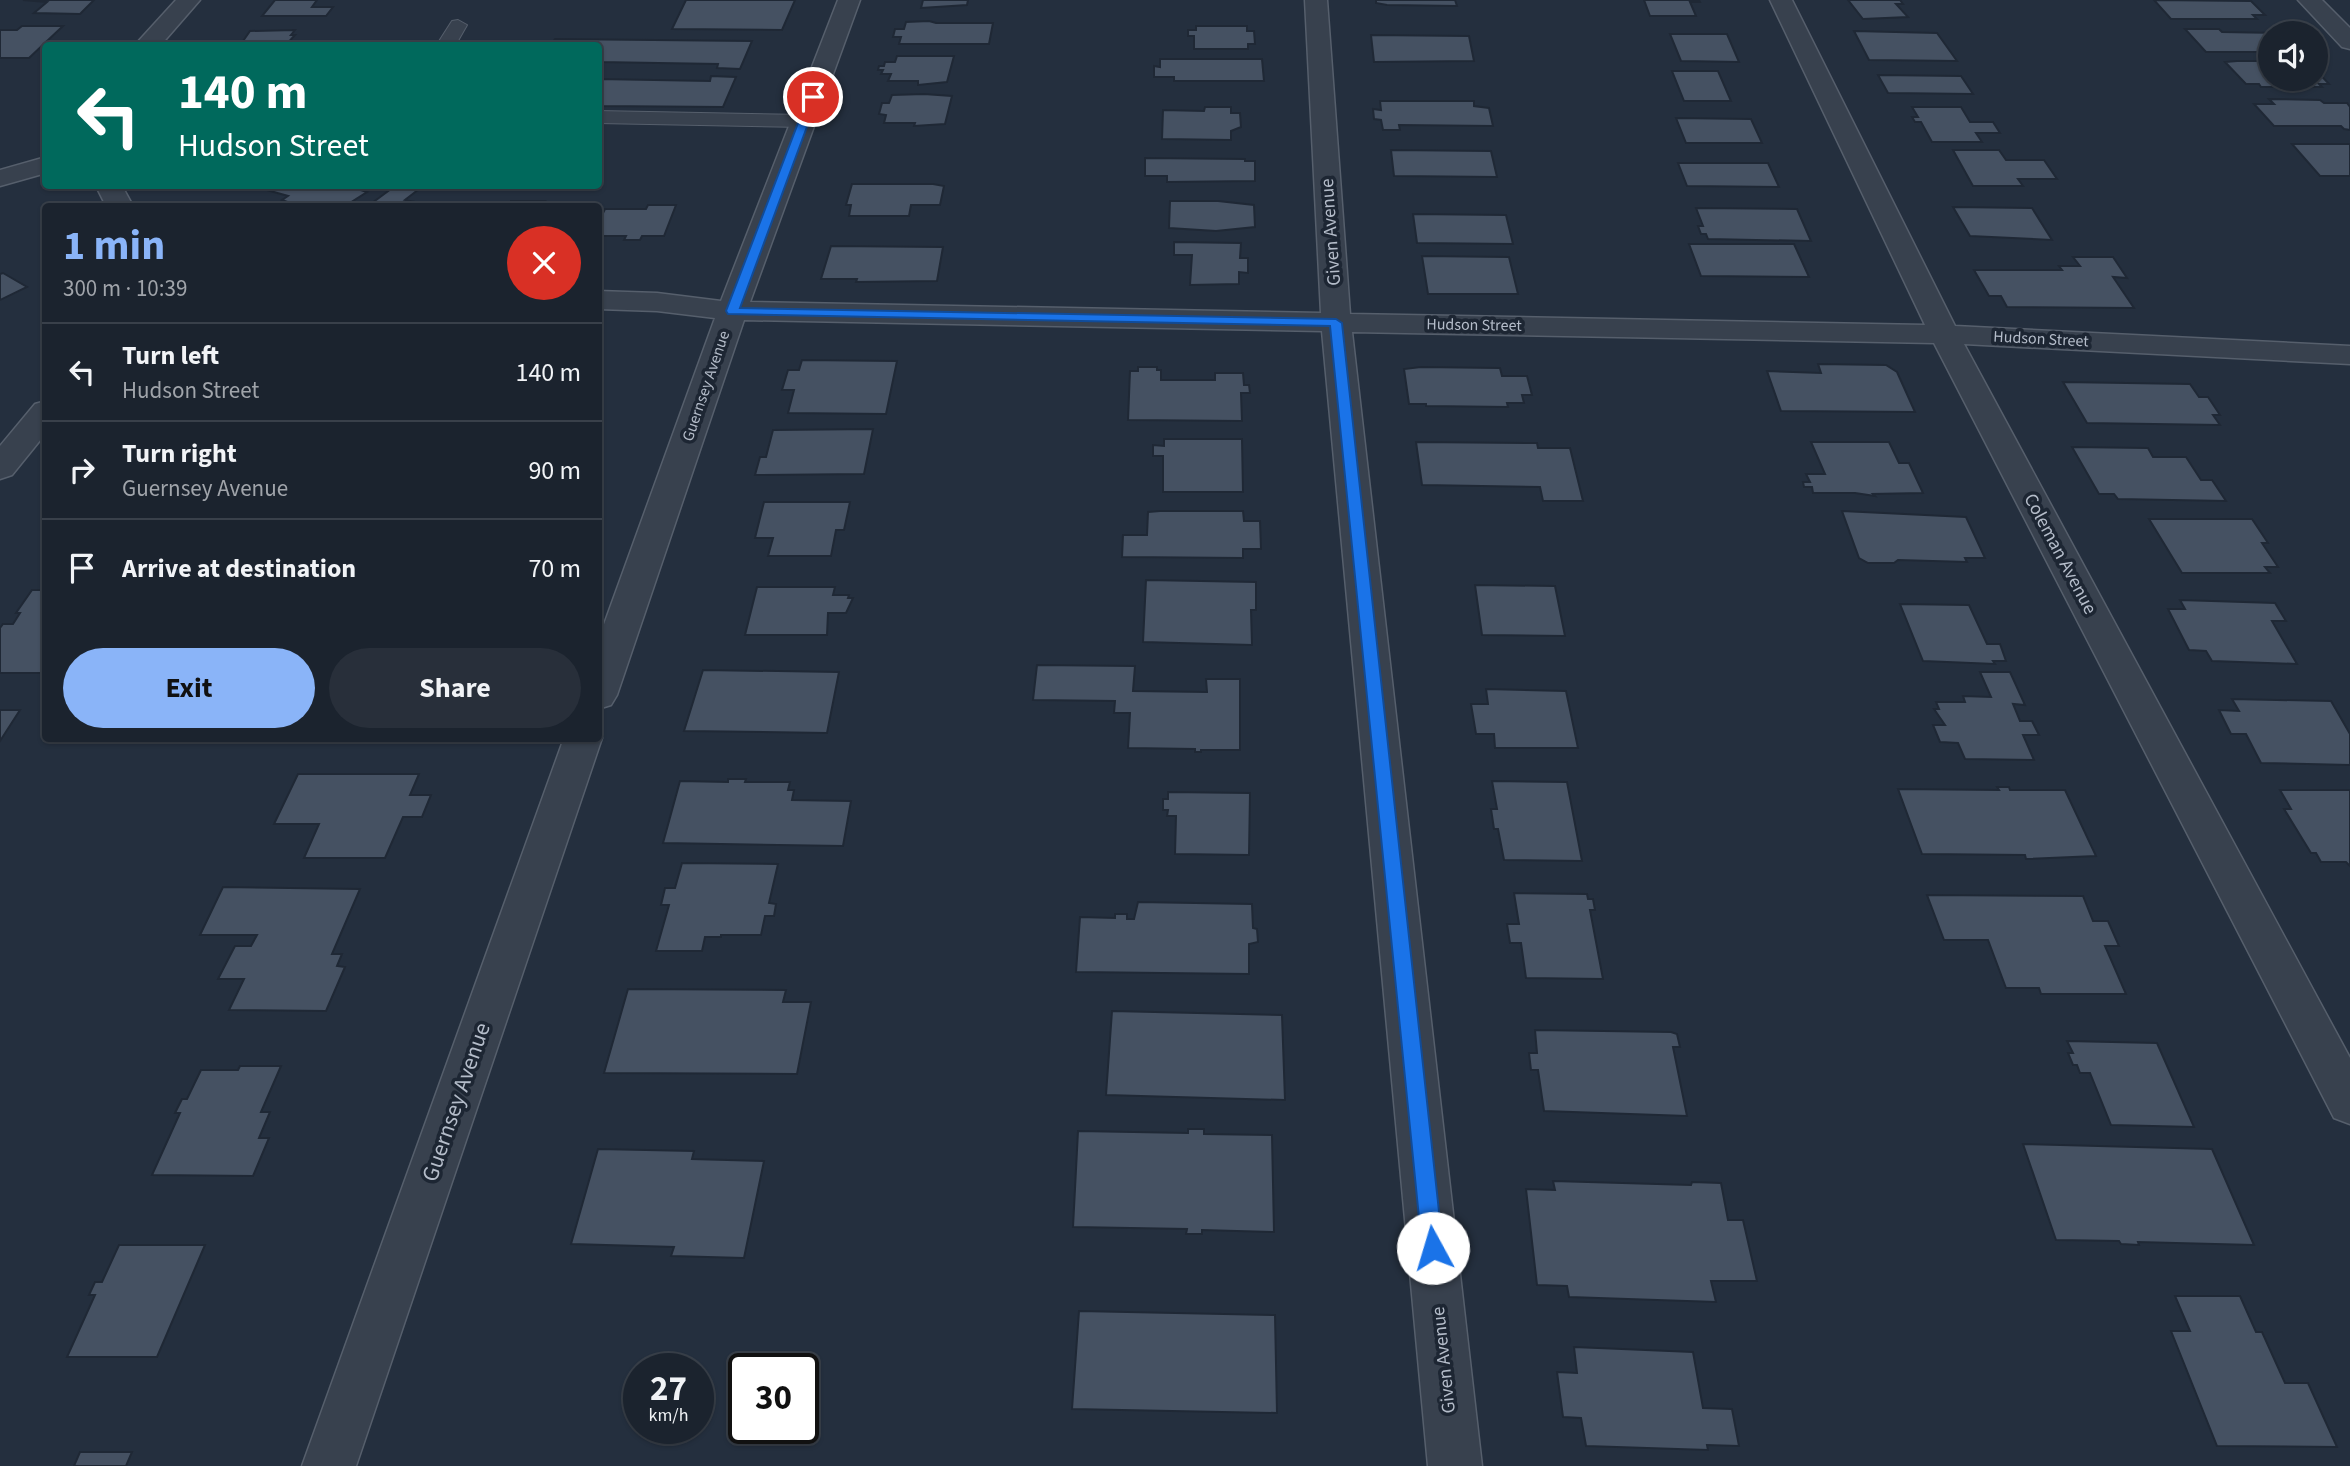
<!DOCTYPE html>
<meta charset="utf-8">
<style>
:root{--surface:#1b232e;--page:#282f3a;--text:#f1f3f6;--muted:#a0a4aa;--line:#39404a;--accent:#8ab4f8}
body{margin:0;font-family:"Source Sans 3",sans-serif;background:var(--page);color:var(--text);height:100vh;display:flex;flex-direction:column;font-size:26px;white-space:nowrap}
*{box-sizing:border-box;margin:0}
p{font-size:23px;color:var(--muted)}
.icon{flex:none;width:38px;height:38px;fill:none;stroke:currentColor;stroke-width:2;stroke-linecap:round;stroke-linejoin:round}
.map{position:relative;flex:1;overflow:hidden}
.sheet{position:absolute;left:42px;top:203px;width:560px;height:539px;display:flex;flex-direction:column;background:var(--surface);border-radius:7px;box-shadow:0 2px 5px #0004,0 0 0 2px var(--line)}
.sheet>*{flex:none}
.hud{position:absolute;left:42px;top:42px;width:560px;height:147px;border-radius:7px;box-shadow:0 2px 5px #0004,0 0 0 2px var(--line);background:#00695c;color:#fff;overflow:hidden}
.controls{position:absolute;left:2258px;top:21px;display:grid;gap:14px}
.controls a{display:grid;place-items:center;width:70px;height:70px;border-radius:50%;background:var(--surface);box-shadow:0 2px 5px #0004,0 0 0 2px var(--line);font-size:35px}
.speed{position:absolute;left:623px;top:1353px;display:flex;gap:14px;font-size:35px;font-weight:700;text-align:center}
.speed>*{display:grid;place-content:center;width:91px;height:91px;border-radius:50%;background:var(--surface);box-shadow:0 2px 5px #0004,0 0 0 2px var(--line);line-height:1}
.speed small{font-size:18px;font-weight:400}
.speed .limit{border:4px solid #111;border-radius:10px;background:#fff;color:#111}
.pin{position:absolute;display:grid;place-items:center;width:60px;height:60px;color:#fff;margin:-30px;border:4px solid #fff;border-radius:50%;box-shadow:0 2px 7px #0007}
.me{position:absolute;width:77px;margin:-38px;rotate:354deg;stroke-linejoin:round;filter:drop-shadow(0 0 5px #0008)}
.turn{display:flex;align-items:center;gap:24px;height:147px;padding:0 21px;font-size:32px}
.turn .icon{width:91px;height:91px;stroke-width:2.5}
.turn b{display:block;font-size:49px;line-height:60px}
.round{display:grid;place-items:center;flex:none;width:74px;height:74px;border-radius:37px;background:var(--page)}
.summary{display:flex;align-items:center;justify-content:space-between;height:119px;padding:0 21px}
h1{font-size:42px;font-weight:700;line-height:52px;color:var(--accent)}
.primary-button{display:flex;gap:14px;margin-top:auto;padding:14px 21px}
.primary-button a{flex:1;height:80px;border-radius:42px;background:var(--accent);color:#111;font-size:28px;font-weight:700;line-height:80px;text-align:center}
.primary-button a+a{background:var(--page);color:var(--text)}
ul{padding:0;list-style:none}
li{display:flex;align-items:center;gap:21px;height:98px;padding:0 21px;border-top:2px solid var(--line)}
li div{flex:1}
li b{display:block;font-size:26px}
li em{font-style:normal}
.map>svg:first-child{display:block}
.building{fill:#455162;stroke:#1f2835;stroke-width:2}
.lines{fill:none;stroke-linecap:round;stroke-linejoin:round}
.lane-casing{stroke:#565f6c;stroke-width:2}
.street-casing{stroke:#565f6c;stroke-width:3}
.lane{fill:#38414e;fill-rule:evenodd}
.street{fill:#38414e;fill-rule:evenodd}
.route{fill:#1a73e8;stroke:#114b97;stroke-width:2}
.labels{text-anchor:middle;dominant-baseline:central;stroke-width:7;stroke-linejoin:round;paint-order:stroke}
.far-street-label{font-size:16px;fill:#b4bcc9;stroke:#1d2633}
.street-label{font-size:19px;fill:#b4bcc9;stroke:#1d2633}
.near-street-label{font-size:23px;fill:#b4bcc9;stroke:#1d2633}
</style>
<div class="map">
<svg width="2350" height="1466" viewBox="0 0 2350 1466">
<rect width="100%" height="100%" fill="#242f3e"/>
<g class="building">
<polygon points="23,0 94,0 80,14 34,13 47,2"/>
<polygon points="275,0 317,0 312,7 333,7 326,16 262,16"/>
<polygon points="686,0 795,0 782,30 672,29"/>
<polygon points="923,0 968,0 967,5 921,8"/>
<polygon points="1376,0 1455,0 1457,6 1387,5 1376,3"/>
<polygon points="1644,0 1699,0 1700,2 1690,2 1696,16 1650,16"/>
<polygon points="1848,0 1900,0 1903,4 1896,4 1908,17 1863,19"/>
<polygon points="2154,0 2251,1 2265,15 2253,15 2257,19 2171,19"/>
<polygon points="929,21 936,23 993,23 989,44 899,44 901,37 893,37 895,29 904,29 906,22"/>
<polygon points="22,26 63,26 29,58 0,58 0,30 17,30"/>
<polygon points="1196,26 1247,26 1247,31 1254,31 1255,44 1248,44 1248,49 1194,49 1194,36 1188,36 1188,30 1196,30"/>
<polygon points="2185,29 2219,29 2222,32 2280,33 2270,33 2270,52 2206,52"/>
<polygon points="295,30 291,35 295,35 285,46 235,46 241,44 250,31"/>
<polygon points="1854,31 1937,33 1957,61 1869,60"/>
<polygon points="1670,34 1727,34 1739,62 1681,61"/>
<polygon points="1371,35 1469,36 1474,61 1374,62"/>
<polygon points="555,39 752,41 740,69 717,68 718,64 598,62 598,46 550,46"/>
<polygon points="897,56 954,56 947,82 918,85 918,81 888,81 891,74 881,74 883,70 878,70 879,66 884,66 885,62 895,62"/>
<polygon points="1160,59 1262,59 1264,81 1174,81 1174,77 1154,77 1154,66 1160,67"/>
<polygon points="2237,61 2270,61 2270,79 2315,79 2315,69 2329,84 2319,84 2322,87 2261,87 2259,84 2246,84 2225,62"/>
<polygon points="1672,71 1718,71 1731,101 1684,101"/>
<polygon points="1878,75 1961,76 1973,94 1888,93"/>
<polygon points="711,76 736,77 723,107 598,106 598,79 710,81"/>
<polygon points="924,94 952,96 945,124 914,126 915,123 884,123 886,115 879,114 882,103 889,103 892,95"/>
<polygon points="2269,99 2320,100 2324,103 2347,103 2350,107 2350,130 2344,129 2341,126 2274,126 2254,104 2274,104"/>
<polygon points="1380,101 1474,101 1474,106 1489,108 1493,126 1399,125 1400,130 1383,130 1381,120 1374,119 1373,109 1381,110"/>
<polygon points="1205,107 1231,107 1231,113 1240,113 1241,127 1231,131 1231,140 1162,139 1163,110 1204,111"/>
<polygon points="1912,107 1961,107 1970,122 1993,122 2000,133 1976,133 1982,142 1932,142 1921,122 1915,122 1912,117 1918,117"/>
<polygon points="1676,118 1751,119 1762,143 1686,143"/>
<polygon points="2292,144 2350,144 2350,176 2320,176"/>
<polygon points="1391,150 1491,151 1497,177 1394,176"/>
<polygon points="1953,150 1999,150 2006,160 2044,160 2057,179 2018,179 2023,186 1973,186"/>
<polygon points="1145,158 1245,159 1245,161 1255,161 1255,181 1167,182 1167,176 1145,176"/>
<polygon points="1678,163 1768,163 1779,187 1687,186"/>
<polygon points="852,184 933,184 944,186 940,205 911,205 909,216 849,216 851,205 846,205"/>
<polygon points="268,186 359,186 354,188 367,192 345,206 298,206 282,200 288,196 263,189"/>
<polygon points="395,186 423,186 405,200 436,206 368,206"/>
<polygon points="511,201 545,201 542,206 509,206"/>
<polygon points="1170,201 1218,201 1254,205 1255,227 1216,231 1169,228"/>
<polygon points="648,205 676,205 664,236 642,236 640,240 624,240 626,236 598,236 598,223 605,209 646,209"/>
<polygon points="1953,207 2032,208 2052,240 1970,236"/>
<polygon points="1696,208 1797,209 1811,241 1708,239 1706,234 1701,234 1698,226 1703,226"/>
<polygon points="1413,214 1506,215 1513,244 1417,243"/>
<polygon points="1174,242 1241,243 1240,258 1248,258 1248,273 1239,272 1239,284 1190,285 1192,255 1174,255"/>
<polygon points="1689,244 1794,244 1809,277 1701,276"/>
<polygon points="831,246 943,247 937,281 856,282 857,279 821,279"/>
<polygon points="1422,256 1509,257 1518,294 1428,294"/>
<polygon points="2073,257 2113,257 2127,278 2113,277 2134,308 2007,307 2001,296 1989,296 1974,270 2062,270 2059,266 2080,266"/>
<polygon points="3,273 27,287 0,300 0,274"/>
<polygon points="802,360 897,361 886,414 788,413 794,390 782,390 788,370 799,370"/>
<polygon points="1818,364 1886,365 1897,372 1915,412 1781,411 1767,371 1821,373"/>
<polygon points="1138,367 1157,367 1157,370 1161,370 1161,380 1215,380 1215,373 1243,373 1244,385 1249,385 1250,393 1241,393 1242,421 1128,420 1130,371 1138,371"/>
<polygon points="1421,367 1500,368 1502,376 1527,376 1532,395 1522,395 1524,403 1507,403 1508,407 1426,406 1426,404 1409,404 1404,369"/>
<polygon points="2063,382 2190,384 2199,397 2208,397 2220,415 2213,415 2220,425 2087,423"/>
<polygon points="873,429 864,474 755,475 760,457 766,457 773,430"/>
<polygon points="1164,439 1242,439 1243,492 1163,492 1163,456 1153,456 1153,445 1164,446"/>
<polygon points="1416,442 1537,443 1538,448 1570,448 1583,501 1543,501 1540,487 1422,485"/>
<polygon points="1811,442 1889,442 1899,463 1909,463 1923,493 1873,494 1875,496 1855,493 1813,493 1812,487 1804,487 1803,482 1810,482 1806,474 1825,474"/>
<polygon points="2072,447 2148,448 2153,457 2186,457 2201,480 2212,480 2226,501 2118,499 2114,494 2099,494"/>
<polygon points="764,502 850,502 844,530 836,530 831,556 768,556 773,538 755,538"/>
<polygon points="1160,511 1243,511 1244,521 1260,521 1261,549 1243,549 1243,558 1122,557 1123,535 1147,535 1148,512"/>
<polygon points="1842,511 1966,517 1985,558 1965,558 1967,562 1898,560 1894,563 1868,563 1859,558"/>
<polygon points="2149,519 2252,519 2268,543 2262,543 2278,567 2265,567 2270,573 2182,573"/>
<polygon points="1146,580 1256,582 1256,610 1251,610 1252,645 1143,642"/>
<polygon points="1475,585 1555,586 1565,636 1482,635"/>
<polygon points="757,587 835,587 833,595 849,595 848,598 853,598 846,613 828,613 827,635 745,635"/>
<polygon points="32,590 46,590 46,673 0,673 0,628 3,624 13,624 20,613 16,613"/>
<polygon points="2180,600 2275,603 2286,621 2272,621 2297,664 2212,661 2206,651 2189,650 2168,609 2185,609"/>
<polygon points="1900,604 1969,605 1987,644 2000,644 2006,661 1993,661 1995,664 1923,661"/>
<polygon points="1037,665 1135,666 1133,691 1207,692 1206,679 1240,679 1240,750 1201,750 1201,752 1195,752 1195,749 1128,748 1130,713 1114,713 1115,701 1033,700"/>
<polygon points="703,670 839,672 827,733 684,731"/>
<polygon points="1980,672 2010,672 2025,705 2013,704 2020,721 2032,721 2039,735 2023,735 2034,760 1965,759 1958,743 1940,742 1933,725 1945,725 1934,709 1939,709 1936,702 1965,702 1963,696 1991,697"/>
<polygon points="1486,689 1566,691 1578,748 1495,748 1494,734 1476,734 1471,704 1488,704"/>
<polygon points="2232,699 2331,701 2350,734 2350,765 2261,763 2246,734 2231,734 2219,710 2239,711"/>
<polygon points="0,710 20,710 0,741"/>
<polygon points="298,774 419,774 410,795 431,795 422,817 403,817 385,858 304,858 319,824 274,824"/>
<polygon points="728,779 746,779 745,782 790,782 788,790 794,790 792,800 851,801 843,846 663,843 680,781 728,782"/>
<polygon points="1492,781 1567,782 1582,861 1504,860 1498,829 1494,829 1491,809 1497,809"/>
<polygon points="1997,787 2009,787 2010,790 2065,790 2096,856 2026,859 2025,855 1922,854 1898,789 1999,790"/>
<polygon points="2280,790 2350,790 2350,866 2346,862 2321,862 2316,853 2311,853 2284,809 2291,809"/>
<polygon points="1168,792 1250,793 1249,855 1175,854 1176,816 1167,816 1168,810 1163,810 1163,799 1168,799"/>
<polygon points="682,863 778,864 769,903 776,904 774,916 765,916 761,935 721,935 721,937 705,937 702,951 656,951 669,905 661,905 665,888 675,888"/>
<polygon points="223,887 360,889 332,954 342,954 337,966 345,967 326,1011 229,1010 244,979 218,979 235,946 251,946 257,935 200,935"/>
<polygon points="1514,893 1587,894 1588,899 1593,899 1595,910 1590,910 1603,979 1526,978 1521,943 1510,943 1507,924 1519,924"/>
<polygon points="1927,895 2083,896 2093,921 2108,921 2119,946 2105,946 2126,994 2041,994 2039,988 2006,988 1988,940 1944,940"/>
<polygon points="1138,902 1252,904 1253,928 1257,929 1258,942 1249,944 1249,974 1076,972 1080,917 1115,918 1115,914 1127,914 1127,919 1134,919"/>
<polygon points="628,989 786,990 783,1002 811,1002 797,1074 604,1073"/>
<polygon points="1112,1011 1282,1015 1285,1100 1106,1095"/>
<polygon points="1535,1030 1671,1032 1677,1034 1680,1047 1673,1047 1687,1116 1544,1111 1538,1070 1531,1070 1529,1053 1537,1053"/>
<polygon points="2067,1041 2157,1043 2194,1127 2111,1125 2090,1073 2080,1073 2077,1065 2073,1065 2068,1053 2073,1053"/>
<polygon points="240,1066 281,1066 261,1112 270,1112 259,1138 269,1138 253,1176 152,1175 180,1113 175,1113 182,1099 187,1099 201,1070 238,1070"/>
<polygon points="1188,1129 1204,1129 1204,1134 1272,1135 1274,1232 1202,1230 1202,1234 1186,1234 1187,1229 1073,1227 1078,1131 1188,1133"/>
<polygon points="2023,1144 2212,1149 2254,1245 2138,1242 2139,1245 2121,1244 2119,1241 2056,1240"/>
<polygon points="598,1149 694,1151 692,1159 764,1161 744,1258 671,1256 674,1247 571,1244"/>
<polygon points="1553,1181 1691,1185 1692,1182 1721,1183 1728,1220 1743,1220 1757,1281 1711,1281 1716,1302 1569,1297 1567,1286 1537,1285 1526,1189 1555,1190"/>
<polygon points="119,1245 205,1245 157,1357 67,1357 95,1295 89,1295 95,1282 102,1282"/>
<polygon points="2175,1296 2240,1296 2256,1332 2262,1332 2285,1383 2308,1383 2337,1447 2217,1446 2171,1331 2190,1331"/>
<polygon points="1079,1311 1275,1315 1277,1413 1072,1409"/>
<polygon points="1574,1347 1693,1352 1703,1408 1732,1409 1739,1446 1707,1445 1708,1450 1586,1446 1581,1418 1563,1417 1557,1372 1577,1373"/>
<polygon points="80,1452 132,1452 126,1466 74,1466"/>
</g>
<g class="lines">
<g class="lane-casing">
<g id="lane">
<polygon points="458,20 467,25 455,46 436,46 452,21"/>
<polygon points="598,111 804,115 814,121 804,127 598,123"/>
</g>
</g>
<g class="street-casing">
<g id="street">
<polygon points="176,0 200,0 160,46 134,46"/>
<polygon points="838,0 860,0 750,302 1321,313 1305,0 1327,0 1350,314 1925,325 1770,0 1792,0 1955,326 2350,346 2350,364 1964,344 2350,1058 2350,1124 2334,1118 1934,343 1352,332 1482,1466 1428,1466 1322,331 744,320 617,695 611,705 598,709 598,641 715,318 657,311 598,309 598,291 657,293 721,301"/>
<polygon points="2298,0 2322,0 2350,28 2350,49 2342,47"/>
<polygon points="46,157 46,173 0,186 0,170"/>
<polygon points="96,186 122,186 133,206 106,206"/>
<polygon points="46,401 46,433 12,475 0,479 0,446 35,404"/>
<polygon points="598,731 602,738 356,1466 302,1466 564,738 598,738"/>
</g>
</g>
<use href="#lane" class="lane"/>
<use href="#street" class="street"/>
</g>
<polygon class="route" points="813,94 818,97 740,308 1336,319 1342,323 1443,1248 1440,1255 1433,1258 1425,1255 1422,1248 1330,326 728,314 726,311 808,97"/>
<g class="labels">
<g class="far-street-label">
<text transform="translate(1474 325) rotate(1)">Hudson Street</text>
<text transform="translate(2041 339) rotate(3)">Hudson Street</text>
<text transform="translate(706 386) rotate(-71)">Guernsey Avenue</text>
</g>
<g class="street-label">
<text transform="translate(1331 232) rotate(-94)">Given Avenue</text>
<text transform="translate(2060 554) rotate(62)">Coleman Avenue</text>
<text transform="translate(1444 1360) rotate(-96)">Given Avenue</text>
</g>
<g class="near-street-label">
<text transform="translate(456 1102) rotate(-71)">Guernsey Avenue</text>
</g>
</g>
</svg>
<div class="controls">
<a><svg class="icon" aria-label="sound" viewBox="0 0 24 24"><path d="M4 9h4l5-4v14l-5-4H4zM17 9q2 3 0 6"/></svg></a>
</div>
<div class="speed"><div>27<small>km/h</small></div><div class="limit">30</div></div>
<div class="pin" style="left:813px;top:97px;background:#d93025"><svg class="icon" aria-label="arrive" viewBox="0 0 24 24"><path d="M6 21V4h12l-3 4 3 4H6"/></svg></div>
<svg class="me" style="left:1433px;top:1248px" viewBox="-20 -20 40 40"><circle r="19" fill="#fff"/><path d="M0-13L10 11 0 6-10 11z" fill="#1a73e8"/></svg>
<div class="hud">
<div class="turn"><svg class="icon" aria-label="left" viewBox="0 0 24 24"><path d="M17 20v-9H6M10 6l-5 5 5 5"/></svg><div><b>140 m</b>Hudson Street</div></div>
</div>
<section class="sheet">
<div class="summary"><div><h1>1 min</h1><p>300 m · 10:39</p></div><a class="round" style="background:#d93025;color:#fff"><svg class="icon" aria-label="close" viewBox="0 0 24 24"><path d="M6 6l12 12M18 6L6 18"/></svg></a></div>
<ul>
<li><svg class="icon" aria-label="left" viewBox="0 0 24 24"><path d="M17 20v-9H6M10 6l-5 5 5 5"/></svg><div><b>Turn left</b><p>Hudson Street</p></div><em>140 m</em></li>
<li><svg class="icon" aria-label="right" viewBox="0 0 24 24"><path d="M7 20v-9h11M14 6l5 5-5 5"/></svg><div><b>Turn right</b><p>Guernsey Avenue</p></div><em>90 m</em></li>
<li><svg class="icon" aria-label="arrive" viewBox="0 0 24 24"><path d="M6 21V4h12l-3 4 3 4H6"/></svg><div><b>Arrive at destination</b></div><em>70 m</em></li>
</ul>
<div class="primary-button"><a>Exit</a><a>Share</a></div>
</section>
</div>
